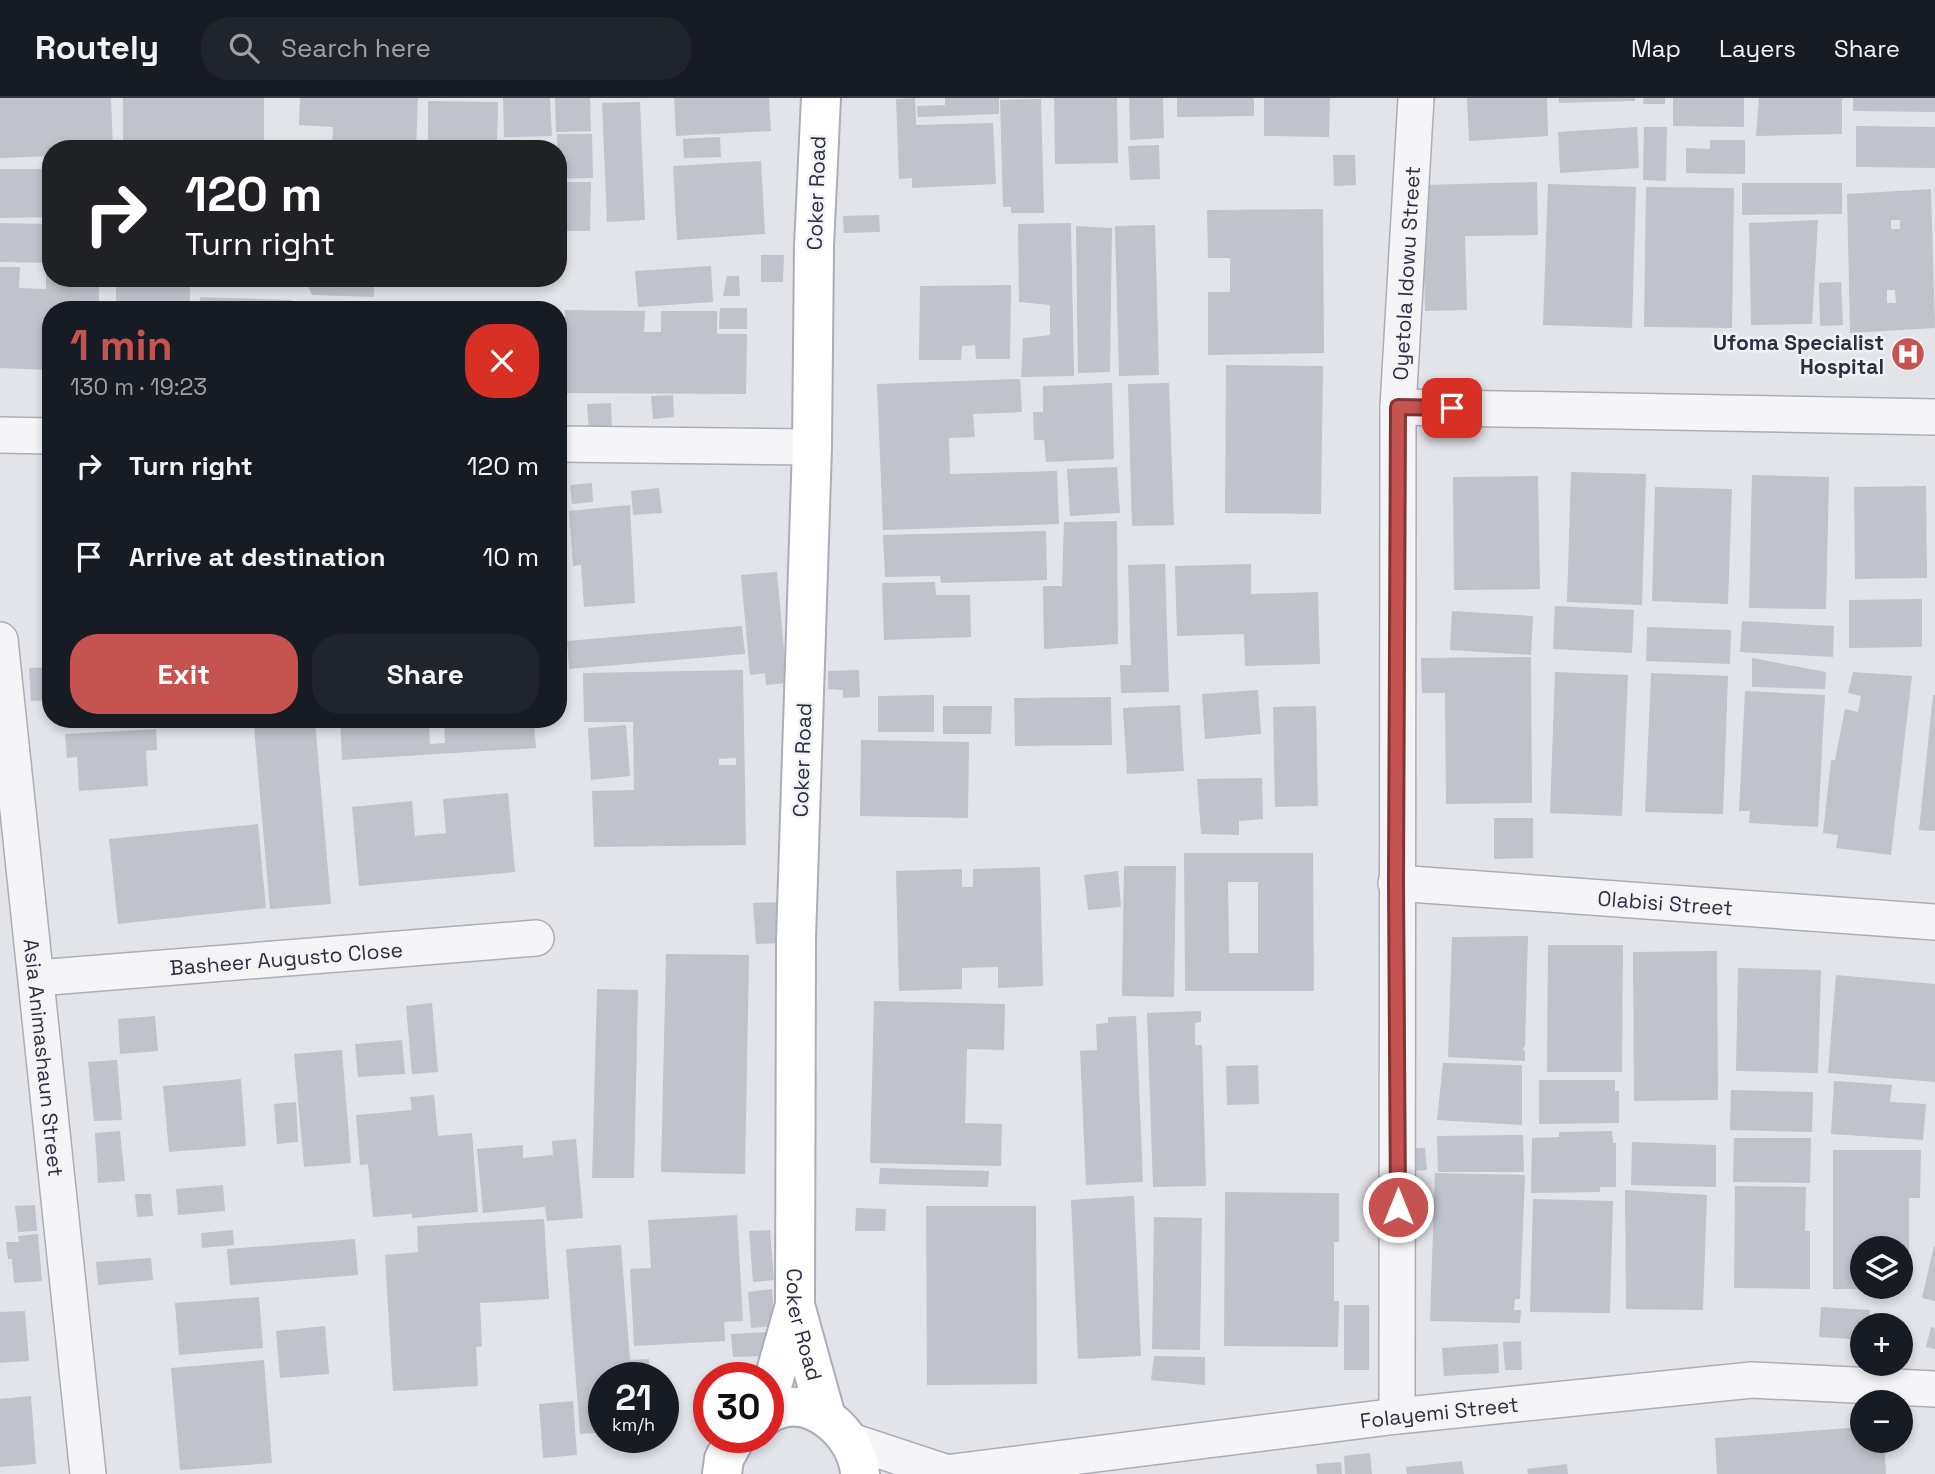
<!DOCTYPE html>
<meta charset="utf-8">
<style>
:root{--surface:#171b24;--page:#20242c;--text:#f1f3f6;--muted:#9ea1a6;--line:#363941;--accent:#c65350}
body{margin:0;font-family:"Space Grotesk",sans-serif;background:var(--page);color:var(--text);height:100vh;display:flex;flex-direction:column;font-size:26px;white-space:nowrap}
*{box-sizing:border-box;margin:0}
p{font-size:23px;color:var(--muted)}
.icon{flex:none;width:38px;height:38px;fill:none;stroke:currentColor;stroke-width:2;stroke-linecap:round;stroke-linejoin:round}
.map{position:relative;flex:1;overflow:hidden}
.drawer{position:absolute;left:42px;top:203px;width:525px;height:427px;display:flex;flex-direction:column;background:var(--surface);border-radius:28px;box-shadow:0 4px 10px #0003}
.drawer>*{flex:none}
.hud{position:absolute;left:42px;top:42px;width:525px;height:147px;border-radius:28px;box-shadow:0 4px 10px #0003;background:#202124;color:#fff;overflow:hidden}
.fabs{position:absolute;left:1850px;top:1138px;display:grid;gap:14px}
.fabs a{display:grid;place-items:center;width:63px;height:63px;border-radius:50%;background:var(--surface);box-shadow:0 4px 10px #0003;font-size:35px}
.speed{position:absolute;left:588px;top:1264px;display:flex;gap:14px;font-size:35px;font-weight:700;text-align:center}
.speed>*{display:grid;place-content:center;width:91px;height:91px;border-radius:50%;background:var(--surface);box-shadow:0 4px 10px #0003;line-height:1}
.speed small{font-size:18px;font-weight:400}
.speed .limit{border:10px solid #d22;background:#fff;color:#111}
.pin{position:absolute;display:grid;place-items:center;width:60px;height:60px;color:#fff;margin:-30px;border-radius:14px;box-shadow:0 4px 10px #0006}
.me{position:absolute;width:77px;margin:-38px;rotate:0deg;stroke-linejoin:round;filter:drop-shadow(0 0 5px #0008)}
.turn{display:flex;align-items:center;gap:24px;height:147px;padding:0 28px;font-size:32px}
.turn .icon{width:91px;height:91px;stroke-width:2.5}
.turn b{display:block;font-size:49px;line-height:60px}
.round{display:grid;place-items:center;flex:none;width:74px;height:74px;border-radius:28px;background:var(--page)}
.head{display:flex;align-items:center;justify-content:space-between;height:119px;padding:0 28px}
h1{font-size:42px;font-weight:800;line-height:52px;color:var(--accent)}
.action{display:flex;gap:14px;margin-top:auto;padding:14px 28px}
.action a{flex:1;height:80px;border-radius:28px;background:var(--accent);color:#fff;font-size:28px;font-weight:800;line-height:80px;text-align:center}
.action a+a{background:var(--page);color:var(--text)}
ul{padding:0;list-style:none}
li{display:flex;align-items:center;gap:21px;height:91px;padding:0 28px}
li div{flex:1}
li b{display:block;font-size:26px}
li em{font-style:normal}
header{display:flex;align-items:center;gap:42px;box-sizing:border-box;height:98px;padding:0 35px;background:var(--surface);border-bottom:2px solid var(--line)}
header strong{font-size:33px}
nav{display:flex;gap:38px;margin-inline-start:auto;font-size:24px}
.search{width:490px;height:63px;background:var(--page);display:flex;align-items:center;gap:18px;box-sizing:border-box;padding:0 24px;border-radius:28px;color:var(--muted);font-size:26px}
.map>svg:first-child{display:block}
.building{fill:#c0c2cc;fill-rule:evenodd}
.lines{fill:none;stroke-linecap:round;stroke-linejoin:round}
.street-casing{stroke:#abaeb7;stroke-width:38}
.secondary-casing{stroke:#abaeb7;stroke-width:42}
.street{stroke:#f5f5f8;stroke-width:35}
.secondary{stroke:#fff;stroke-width:38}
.route-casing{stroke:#813634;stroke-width:18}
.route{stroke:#c65350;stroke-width:12}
.labels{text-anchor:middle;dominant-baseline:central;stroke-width:5;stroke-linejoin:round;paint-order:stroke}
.street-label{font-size:21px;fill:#2b2f41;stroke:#f2f3f7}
.poi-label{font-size:21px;font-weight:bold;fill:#2b2f41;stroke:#f2f3f7;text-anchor:end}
</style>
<header>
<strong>Routely</strong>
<div class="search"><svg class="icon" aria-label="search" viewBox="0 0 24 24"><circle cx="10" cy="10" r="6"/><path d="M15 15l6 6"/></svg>Search here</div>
<nav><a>Map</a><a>Layers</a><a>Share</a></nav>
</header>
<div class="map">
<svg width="1935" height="1376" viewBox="0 0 1935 1376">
<rect width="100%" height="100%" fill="#e2e4ea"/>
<g class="building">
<polygon points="0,0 111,0 113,51 51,51 51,58 0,60"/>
<rect x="123" y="0" width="141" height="51"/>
<polygon points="300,0 418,0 416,51 332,51 333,29 299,27"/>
<polygon points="503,0 550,0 552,38 504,39"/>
<polygon points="555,0 590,0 591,33 556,34"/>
<polygon points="674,0 769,0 771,33 676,38"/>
<polygon points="915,0 916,27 993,25 996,86 912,90 912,80 899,81 896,1"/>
<polygon points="945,0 999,0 999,16 918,19 917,8 945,7"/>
<polygon points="1054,0 1117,0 1118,65 1055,66"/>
<polygon points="1129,0 1163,0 1164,40 1130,42"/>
<polygon points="1177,0 1254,0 1254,18 1177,19"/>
<polygon points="1264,0 1330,0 1329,39 1264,38"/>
<polygon points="1467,0 1547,0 1548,38 1469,43"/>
<polygon points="1559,0 1635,0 1635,3 1559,5"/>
<polygon points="1644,0 1665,0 1665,6 1643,6"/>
<polygon points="1673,0 1744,0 1744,29 1673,28"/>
<polygon points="1759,0 1842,0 1842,36 1756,38"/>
<polygon points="1853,0 1935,0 1935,14 1853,13"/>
<polygon points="1041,1 1044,115 1011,115 1011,109 1003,109 1000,2"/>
<polygon points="428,3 498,4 497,45 428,45"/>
<polygon points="640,4 645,122 607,124 602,5"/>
<polygon points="1856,28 1935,29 1935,70 1856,69"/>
<polygon points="1637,29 1639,70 1560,75 1558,34"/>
<polygon points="1644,29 1667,29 1666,83 1643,82"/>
<polygon points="557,36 592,36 593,80 558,81"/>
<polygon points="720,39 721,59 684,60 683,41"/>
<polygon points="1710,42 1745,42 1745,76 1686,75 1686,50 1710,51"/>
<polygon points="548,43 549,51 505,51 505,44"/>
<polygon points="1159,47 1160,81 1130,82 1128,48"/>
<polygon points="1333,57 1355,57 1356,87 1334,88"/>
<polygon points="761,63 765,136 677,142 673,68"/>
<polygon points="0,71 51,71 51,119 0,120"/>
<polygon points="558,84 591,84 590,133 558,133"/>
<polygon points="1537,84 1538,137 1465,138 1467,212 1425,213 1422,87"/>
<polygon points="1742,85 1842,85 1842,116 1742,117"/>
<polygon points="1548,86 1636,89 1632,230 1543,227"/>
<polygon points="1646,89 1734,90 1732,230 1644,229"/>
<path d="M1931,91l4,139 -85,5 -3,-139zM1891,122h9v9h-9zM1887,192h8l1,13h-9z"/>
<polygon points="1323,111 1324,255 1208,257 1208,194 1230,194 1230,160 1208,160 1207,112"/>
<polygon points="879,117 880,134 844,135 843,118"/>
<polygon points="1818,122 1812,226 1751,227 1749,125"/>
<polygon points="0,125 51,126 51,165 0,164"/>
<polygon points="1071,125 1074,278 1021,279 1023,240 1050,237 1050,207 1019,204 1018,126"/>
<polygon points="1155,127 1159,277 1119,278 1115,128"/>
<polygon points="1076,128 1112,130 1110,274 1078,275"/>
<polygon points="761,157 784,157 783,184 761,184"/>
<polygon points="711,168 713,204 638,209 635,173"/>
<polygon points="0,169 20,169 19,190 46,191 46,170 51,170 51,180 99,180 99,212 51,212 51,272 0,270"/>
<polygon points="727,178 739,178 740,198 723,198"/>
<polygon points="304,180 374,180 374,199 312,197"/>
<polygon points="116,183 190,184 190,212 116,212"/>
<polygon points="1841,184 1843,227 1820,228 1819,185"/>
<polygon points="1011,187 1010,261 976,261 975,247 962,248 961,262 919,262 920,188"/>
<polygon points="200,199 292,202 292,212 200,212"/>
<polygon points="720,210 747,210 747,231 719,231"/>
<polygon points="565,212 645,213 644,234 661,234 661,213 717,213 717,236 747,236 746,296 564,295"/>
<polygon points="1226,267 1323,268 1321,416 1225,415"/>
<polygon points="1020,281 1022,314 973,316 975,339 949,340 950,376 1057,373 1059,426 883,432 877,286"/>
<polygon points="1112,285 1114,361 1046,364 1044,342 1034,342 1033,314 1043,314 1043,288"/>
<polygon points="1169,285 1174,427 1132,428 1128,286"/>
<polygon points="673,297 674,319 653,321 651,298"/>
<polygon points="611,305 612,331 589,332 587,306"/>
<polygon points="1117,369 1120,415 1070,418 1067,371"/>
<polygon points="1571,374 1646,376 1642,507 1567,504"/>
<polygon points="1752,377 1829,379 1826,511 1749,510"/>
<polygon points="1538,378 1540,491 1454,492 1453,379"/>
<polygon points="592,385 593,404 572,406 570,387"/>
<polygon points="1926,388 1927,480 1855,481 1854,389"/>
<polygon points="1655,389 1732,391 1728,506 1652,503"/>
<polygon points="659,390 662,415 633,417 631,393"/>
<polygon points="630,407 635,505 584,509 581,467 573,468 569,413"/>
<polygon points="1117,423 1118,546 1044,551 1043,488 1062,488 1064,424"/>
<polygon points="1046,433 1047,482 941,485 940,478 885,479 883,437"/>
<polygon points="1165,466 1169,594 1121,595 1120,567 1131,567 1128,467"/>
<polygon points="1251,466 1251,496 1318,494 1320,566 1245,568 1244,536 1177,538 1175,468"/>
<polygon points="777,474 787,585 766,587 765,575 750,577 741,477"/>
<polygon points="935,484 936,497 970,497 971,539 884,542 882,485"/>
<polygon points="1922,501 1922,549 1849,550 1849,502"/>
<polygon points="1555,508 1634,512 1632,555 1553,551"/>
<polygon points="1452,513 1533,518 1531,557 1450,552"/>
<polygon points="1742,523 1834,528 1833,559 1740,554"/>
<polygon points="742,528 745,556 569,571 567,543"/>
<polygon points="1647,529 1731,532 1730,566 1646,563"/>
<polygon points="1531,559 1532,705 1446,706 1445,595 1422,595 1421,560"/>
<polygon points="1752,560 1826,574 1825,591 1752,589"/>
<polygon points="51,569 51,602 31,603 29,570"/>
<path d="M743,572l3,175 -152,2 -2,-56 42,-1 -1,-68h-49l-1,-49zM736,660v7h-17v-6z"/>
<polygon points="859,572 860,599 843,600 843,592 828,591 828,573"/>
<polygon points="1555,574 1628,577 1622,718 1550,715"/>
<polygon points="1853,574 1912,578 1891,757 1836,750 1838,737 1823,735 1831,662 1835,662 1845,611 1858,614 1861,598 1848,595"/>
<polygon points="1651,575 1728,578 1723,716 1645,714"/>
<polygon points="1258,592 1261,636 1205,641 1202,596"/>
<polygon points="1745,593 1825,597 1818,729 1749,725 1750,713 1739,713"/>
<polygon points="934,597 934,634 878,634 878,598"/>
<polygon points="1933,597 1935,597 1935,733 1919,732"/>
<polygon points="1111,599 1112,647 1015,648 1014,600"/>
<polygon points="1180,607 1184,673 1127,676 1123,610"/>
<polygon points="943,608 992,608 991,636 943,636"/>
<polygon points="1316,608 1318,708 1275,709 1273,609"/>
<polygon points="96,621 160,621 160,623 97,628"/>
<path d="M340,621h194l2,29 -194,12zM444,624l1,21 -15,1 -1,-21z"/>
<polygon points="315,624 331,806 270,811 254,629"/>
<polygon points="626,627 630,678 591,682 588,630"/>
<polygon points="156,631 157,652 146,653 148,688 79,693 77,659 67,660 65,636"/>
<polygon points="861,642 969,644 968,720 860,718"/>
<polygon points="1262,680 1263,721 1239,723 1239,737 1201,736 1197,681"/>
<polygon points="508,695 515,774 359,788 352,709 412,703 415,738 446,735 443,701"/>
<polygon points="1494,720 1533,720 1533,760 1494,761"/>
<polygon points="258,726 266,810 118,826 109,741"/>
<path d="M1184,755h129l1,138h-129zM1228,784h30v71h-29z"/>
<polygon points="1124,768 1176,768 1174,899 1122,898"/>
<polygon points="1040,769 1043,888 998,890 998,869 962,870 962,891 899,893 896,773 962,771 962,789 973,789 973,771"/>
<polygon points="1118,773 1121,809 1088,812 1084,777"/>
<polygon points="780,804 783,845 756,846 753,805"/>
<polygon points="1528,838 1525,947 1522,953 1525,952 1525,963 1448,959 1452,839"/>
<polygon points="1548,847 1623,847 1622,974 1547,974"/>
<polygon points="1717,853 1718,1002 1634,1003 1633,854"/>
<polygon points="666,856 749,857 745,1076 661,1074"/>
<polygon points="1738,870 1821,872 1818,975 1736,973"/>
<polygon points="1836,877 1935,886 1935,984 1828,975"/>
<polygon points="597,891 638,892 634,1080 592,1080"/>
<polygon points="874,903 1005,906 1004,952 967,951 965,1025 1002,1026 1001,1068 870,1065"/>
<polygon points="432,905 438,974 412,976 406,908"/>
<polygon points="1201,913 1201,924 1195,925 1195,947 1202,947 1206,1088 1153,1089 1147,915"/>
<polygon points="155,918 158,953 120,956 118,921"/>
<polygon points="1136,918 1143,1084 1086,1087 1080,953 1097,952 1096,926 1108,925 1108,919"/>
<polygon points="402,942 405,976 358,979 355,946"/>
<polygon points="342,952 351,1065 304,1069 294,956"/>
<polygon points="117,962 122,1022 94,1023 88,964"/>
<polygon points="1443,965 1522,967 1522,1027 1437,1022"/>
<polygon points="1258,967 1259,1006 1227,1007 1226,968"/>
<polygon points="241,981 246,1048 169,1054 163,988"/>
<polygon points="1539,982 1615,982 1615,993 1619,993 1619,1025 1539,1026"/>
<polygon points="1834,983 1892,987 1890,1004 1926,1006 1923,1042 1831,1036"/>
<polygon points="1731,992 1813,994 1812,1034 1730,1032"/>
<polygon points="434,997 438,1038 472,1035 478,1114 412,1120 412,1116 373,1119 368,1066 360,1067 356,1017 412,1012 410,999"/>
<polygon points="296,1004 298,1044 277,1046 274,1006"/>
<polygon points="120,1033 125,1083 98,1085 95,1035"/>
<polygon points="1612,1033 1613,1045 1616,1045 1616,1089 1600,1089 1600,1094 1531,1095 1532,1040 1559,1039 1559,1034"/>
<polygon points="1523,1037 1524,1074 1438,1074 1437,1038"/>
<polygon points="1734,1040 1811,1040 1810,1085 1733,1084"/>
<polygon points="576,1041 583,1120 547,1123 545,1109 483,1115 477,1051 523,1047 523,1060 553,1057 552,1043"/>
<polygon points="1632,1044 1716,1047 1716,1089 1631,1087"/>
<polygon points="1409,1050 1425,1050 1427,1072 1410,1073"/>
<polygon points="1833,1052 1921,1052 1920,1100 1909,1100 1909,1157 1900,1157 1900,1150 1862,1150 1862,1191 1833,1191"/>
<polygon points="880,1070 989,1073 988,1089 879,1086"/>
<polygon points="1435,1075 1525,1077 1520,1201 1515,1201 1514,1212 1521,1212 1520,1225 1430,1223"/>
<polygon points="223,1087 225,1113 178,1117 176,1091"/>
<polygon points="1735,1088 1806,1089 1805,1133 1810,1133 1810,1191 1734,1190"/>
<polygon points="1625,1092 1707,1097 1703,1212 1626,1211"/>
<polygon points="1225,1094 1339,1095 1339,1144 1334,1144 1334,1203 1339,1203 1338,1249 1224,1248"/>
<polygon points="135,1096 151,1096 153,1118 137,1119"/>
<polygon points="1134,1098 1141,1258 1078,1261 1071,1102"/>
<polygon points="1533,1101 1613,1103 1610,1215 1530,1214"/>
<polygon points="35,1107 37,1133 18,1134 15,1108"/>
<polygon points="926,1108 1036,1108 1037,1286 927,1287"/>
<polygon points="856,1110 886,1111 885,1133 855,1133"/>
<polygon points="737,1117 743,1223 724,1224 725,1243 634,1248 630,1171 651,1170 648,1122"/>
<polygon points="1154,1119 1202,1120 1200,1252 1152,1251"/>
<polygon points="544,1121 549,1201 480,1205 482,1248 476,1249 478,1288 393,1293 385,1157 418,1154 417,1128"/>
<polygon points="233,1132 234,1147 202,1150 201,1135"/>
<polygon points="770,1132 774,1182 753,1184 749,1133"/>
<polygon points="38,1136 42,1183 14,1185 12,1161 8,1161 6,1144 19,1144 18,1138"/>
<polygon points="355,1141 358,1177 230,1187 227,1151"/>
<polygon points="621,1147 630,1262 649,1261 650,1279 604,1279 604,1334 580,1336 566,1151"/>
<polygon points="1934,1148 1935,1149 1935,1203 1922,1200"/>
<polygon points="151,1160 153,1182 98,1187 96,1164"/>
<polygon points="772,1191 775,1228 751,1230 748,1194"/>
<polygon points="259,1199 263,1250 179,1257 175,1205"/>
<rect x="1344" y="1207" width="25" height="65"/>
<polygon points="1821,1209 1870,1212 1869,1227 1862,1227 1862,1242 1819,1239"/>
<polygon points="25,1213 29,1263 0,1265 0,1214"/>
<polygon points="325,1228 329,1276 280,1280 276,1233"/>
<polygon points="1931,1229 1935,1230 1935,1251 1926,1249"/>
<polygon points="767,1234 768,1258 733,1259 731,1236"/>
<polygon points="1521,1243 1522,1272 1505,1272 1503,1244"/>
<polygon points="1498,1246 1499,1275 1444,1278 1442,1250"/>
<polygon points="1154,1258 1205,1259 1205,1287 1151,1282"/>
<polygon points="264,1262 272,1365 180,1372 171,1270"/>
<polygon points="31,1298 36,1366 0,1369 0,1301"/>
<polygon points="573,1303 577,1357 543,1360 539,1306"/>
<polygon points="1862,1329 1862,1342 1884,1342 1886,1376 1717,1376 1715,1340"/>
<polygon points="1370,1355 1372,1376 1345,1376 1344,1358"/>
<polygon points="1462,1363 1464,1376 1407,1376 1406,1369"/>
<polygon points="1341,1364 1342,1376 1317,1376 1316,1366"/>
<polygon points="1567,1366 1568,1376 1528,1376 1527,1371"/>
</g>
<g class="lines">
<g class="street-casing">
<g id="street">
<polyline points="1398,309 1935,319"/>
<polyline points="0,337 51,338"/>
<polyline points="558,346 812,349"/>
<path id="s1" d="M0,542l88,834"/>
<path id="s2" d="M1396,785l539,39"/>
<path id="s3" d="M37,880l499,-40"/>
<path id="s4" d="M1397,1318l1,-1009 18,-309"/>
<polyline points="851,1343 945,1374"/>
<path id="s5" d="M937,1376l460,-58 355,-36 183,9"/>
</g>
</g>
<g class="secondary-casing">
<g id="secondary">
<path id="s6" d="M821,0l-7,148 -2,201 -16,492 -1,366 31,112"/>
<polyline points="768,1302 795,1207"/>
<path d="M768,1316c41,-25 90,20 92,60"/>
<polyline points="722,1376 724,1361 736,1339"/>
</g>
</g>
<use href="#street" class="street"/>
<use href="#secondary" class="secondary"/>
</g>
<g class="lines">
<g class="route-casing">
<polyline id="route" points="1398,1109 1396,785 1398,309 1452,310"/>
</g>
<use href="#route" class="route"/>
</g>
<defs>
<g id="hospital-disc" transform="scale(1.75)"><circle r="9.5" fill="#c65350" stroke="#f2f3f7"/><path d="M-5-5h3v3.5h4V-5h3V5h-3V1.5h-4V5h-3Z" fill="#fff"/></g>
</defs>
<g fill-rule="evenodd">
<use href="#hospital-disc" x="1908" y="256"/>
</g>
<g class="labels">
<g class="street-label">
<text transform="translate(816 95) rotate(-88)">Coker Road</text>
<text stroke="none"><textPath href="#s4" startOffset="1143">Oyetola Idowu Street</textPath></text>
<text transform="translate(802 662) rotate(-88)">Coker Road</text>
<text stroke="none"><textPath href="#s2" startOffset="270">Olabisi Street</textPath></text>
<text stroke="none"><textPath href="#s3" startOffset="250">Basheer Augusto Close</textPath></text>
<text stroke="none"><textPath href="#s1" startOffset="420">Asia Animashaun Street</textPath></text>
<text stroke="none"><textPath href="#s6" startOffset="1228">Coker Road</textPath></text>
<text stroke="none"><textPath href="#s5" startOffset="506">Folayemi Street</textPath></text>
</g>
<g class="poi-label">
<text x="1884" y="244">Ufoma Specialist<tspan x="1884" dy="24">Hospital</tspan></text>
</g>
</g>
</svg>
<div class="fabs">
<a><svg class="icon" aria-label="layers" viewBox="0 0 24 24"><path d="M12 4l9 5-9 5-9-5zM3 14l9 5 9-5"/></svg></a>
<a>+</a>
<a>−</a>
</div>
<div class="speed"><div>21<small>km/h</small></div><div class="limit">30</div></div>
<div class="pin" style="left:1452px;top:310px;background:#d93025"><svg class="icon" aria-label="arrive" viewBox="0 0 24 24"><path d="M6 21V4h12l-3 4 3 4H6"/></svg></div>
<svg class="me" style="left:1398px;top:1109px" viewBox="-20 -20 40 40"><circle r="17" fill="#c65350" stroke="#fff" stroke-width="3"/><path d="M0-11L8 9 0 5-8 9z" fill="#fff"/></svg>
<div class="hud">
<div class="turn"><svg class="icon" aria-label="right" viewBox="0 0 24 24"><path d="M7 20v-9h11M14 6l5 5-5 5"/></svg><div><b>120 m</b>Turn right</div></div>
</div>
<section class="drawer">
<div class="head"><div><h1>1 min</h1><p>130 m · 19:23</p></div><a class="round" style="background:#d93025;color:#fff"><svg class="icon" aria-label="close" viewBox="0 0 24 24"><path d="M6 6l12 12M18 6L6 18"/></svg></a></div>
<ul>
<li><svg class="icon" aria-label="right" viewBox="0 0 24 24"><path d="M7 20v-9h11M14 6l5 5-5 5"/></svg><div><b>Turn right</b></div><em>120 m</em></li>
<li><svg class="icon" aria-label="arrive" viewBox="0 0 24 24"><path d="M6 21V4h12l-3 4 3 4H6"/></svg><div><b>Arrive at destination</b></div><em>10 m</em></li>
</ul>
<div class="action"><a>Exit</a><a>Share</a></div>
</section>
</div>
